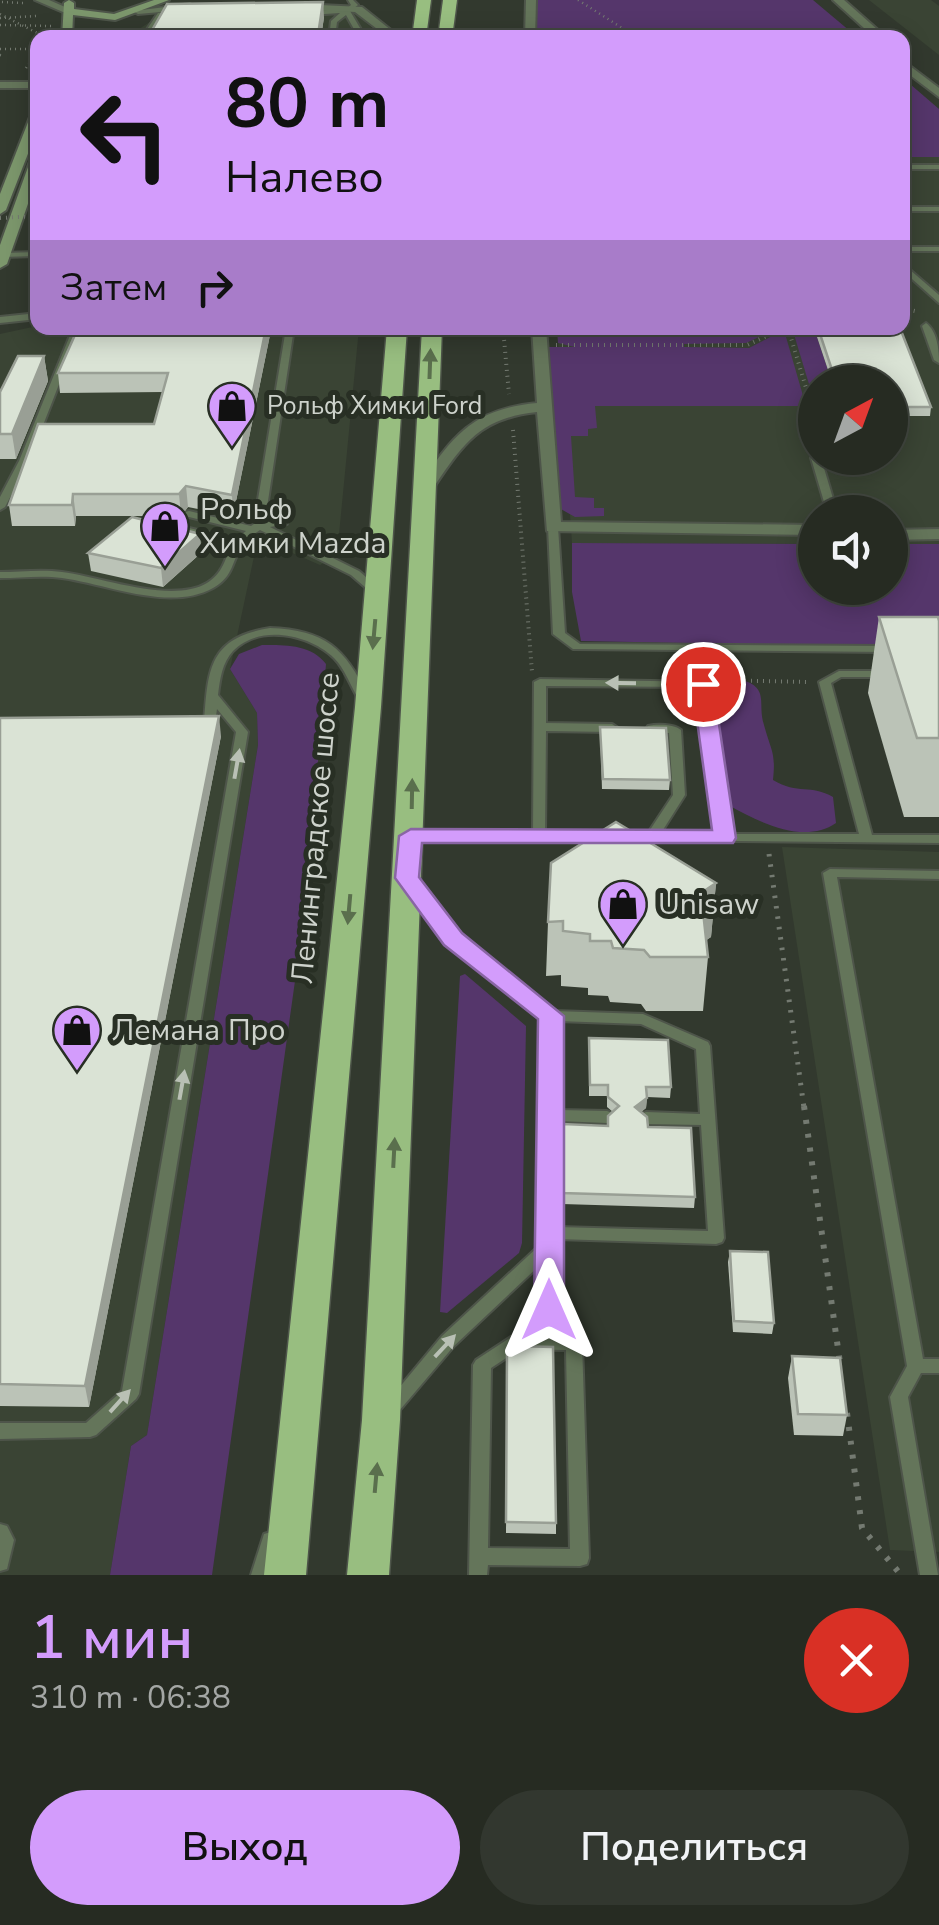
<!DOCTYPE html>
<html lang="ru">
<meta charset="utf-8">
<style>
:root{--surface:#262b22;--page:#32372f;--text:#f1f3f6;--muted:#a4a7a5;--line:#424740;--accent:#d39cfc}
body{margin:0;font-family:"Nunito Sans",sans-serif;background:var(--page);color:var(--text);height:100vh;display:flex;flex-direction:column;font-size:38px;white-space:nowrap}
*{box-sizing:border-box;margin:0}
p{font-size:32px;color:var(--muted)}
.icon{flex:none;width:55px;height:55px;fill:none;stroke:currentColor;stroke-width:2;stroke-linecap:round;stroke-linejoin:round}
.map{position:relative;height:1575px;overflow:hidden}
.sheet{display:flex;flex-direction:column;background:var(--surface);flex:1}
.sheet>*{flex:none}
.hud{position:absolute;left:30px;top:30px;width:880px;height:305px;border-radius:20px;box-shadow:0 5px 25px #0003,0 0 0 2px var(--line);background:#d39cfc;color:#111;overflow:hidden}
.needle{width:65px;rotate:41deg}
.fabs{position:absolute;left:798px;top:365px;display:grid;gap:20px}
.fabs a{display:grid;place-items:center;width:110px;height:110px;border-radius:50%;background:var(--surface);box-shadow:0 5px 25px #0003,0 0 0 2px var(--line);font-size:50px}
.pin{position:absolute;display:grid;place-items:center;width:85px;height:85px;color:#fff;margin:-42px;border:5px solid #fff;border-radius:50%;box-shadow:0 2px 10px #0007}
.me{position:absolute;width:110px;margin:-55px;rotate:0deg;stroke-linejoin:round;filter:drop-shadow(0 0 8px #0008)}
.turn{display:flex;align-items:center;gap:35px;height:210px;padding:0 30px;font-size:45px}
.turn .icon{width:130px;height:130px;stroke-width:2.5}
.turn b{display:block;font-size:70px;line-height:85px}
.then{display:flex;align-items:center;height:95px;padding:0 30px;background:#0003;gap:20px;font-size:38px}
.round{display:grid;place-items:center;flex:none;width:105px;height:105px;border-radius:52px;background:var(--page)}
.headline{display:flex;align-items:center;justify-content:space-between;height:170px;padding:0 30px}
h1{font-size:60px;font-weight:600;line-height:75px;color:var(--accent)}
.primary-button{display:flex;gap:20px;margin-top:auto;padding:20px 30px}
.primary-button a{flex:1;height:115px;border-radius:60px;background:var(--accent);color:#111;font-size:40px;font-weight:600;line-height:115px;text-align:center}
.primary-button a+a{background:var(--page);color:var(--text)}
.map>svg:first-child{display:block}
.built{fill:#3a4434;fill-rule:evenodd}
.green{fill:#55366b}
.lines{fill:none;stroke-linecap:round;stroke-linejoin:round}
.service-casing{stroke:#4e554a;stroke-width:4}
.minor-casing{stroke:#4e554a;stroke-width:4}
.tertiary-casing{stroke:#4e554a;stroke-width:4}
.secondary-casing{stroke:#4e554a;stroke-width:4}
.trunk-casing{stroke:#4e554a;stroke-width:3}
.path-far3{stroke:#747a71;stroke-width:2.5;stroke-dasharray:1 4;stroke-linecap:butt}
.path-far2{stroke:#747a71;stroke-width:4;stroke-dasharray:1 5;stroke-linecap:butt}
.path-far1{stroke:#747a71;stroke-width:5;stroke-dasharray:2.5 8;stroke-linecap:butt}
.path{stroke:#747a71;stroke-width:6;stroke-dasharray:4 10;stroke-linecap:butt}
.service{fill:#64755a;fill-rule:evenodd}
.minor{fill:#64755a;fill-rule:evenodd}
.tertiary{fill:#64755a;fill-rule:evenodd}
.secondary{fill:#7c976c;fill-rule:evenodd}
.trunk{fill:#98be80;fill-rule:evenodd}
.path-bridge{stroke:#747a71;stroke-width:4;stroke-dasharray:1 5;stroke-linecap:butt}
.wall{fill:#bbc3b7}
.shaded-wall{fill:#999f95}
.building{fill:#dae3d5;stroke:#999f95;stroke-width:2.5}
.oneway{fill:#5a6f4d}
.oneway2{fill:#b9c0b5}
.route{fill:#d39cfc;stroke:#8965a4;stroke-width:2.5}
.labels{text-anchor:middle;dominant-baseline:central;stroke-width:10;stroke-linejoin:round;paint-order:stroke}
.far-poi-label{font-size:25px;fill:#ced3cc;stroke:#282f24;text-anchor:start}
.poi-label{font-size:30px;fill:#ced3cc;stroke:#282f24;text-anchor:start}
.street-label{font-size:30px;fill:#ced3cc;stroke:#282f24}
</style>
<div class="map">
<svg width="939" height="1575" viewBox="0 0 939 1575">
<rect width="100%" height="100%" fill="#32392e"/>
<g class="built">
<polygon points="869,0 931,0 939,6 939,55"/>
<polygon points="340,10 356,14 382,37 125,38 167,11"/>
<path d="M903,153h36v391h-49v-32h-75v32l-243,-1 -15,-215h345zM815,382h75v76h-75z"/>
<polygon points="37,326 359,328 337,555 320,565 258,538 230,669 257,713 258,745 147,1435 131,1446 110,1575 0,1575 0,334"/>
<polygon points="782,847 939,852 939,1552 890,1550"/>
</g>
<g class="green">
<polygon points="537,0 813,0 857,37 537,37"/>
<polygon points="903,78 939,109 939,157 903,157"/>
<polygon points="557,328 743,328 745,334 759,337 746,343 684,344 684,347 749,348 784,330 806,406 595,406 597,428 588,429 588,436 571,436 575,497 594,498 594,508 604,508 604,516 575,517 559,508 549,347 575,347 558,343"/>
<polygon points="793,331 815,331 832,382 815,382 815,404"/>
<polygon points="572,543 815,544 815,588 890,588 890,544 939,544 939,648 581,641 572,592"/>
<path d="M262,645c22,0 49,-1 64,19l-19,231 -95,680h-102l21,-129 16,-11 111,-690 -1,-32 -27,-44 9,-15z"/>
<path d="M742,680c28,8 15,24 22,45 7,26 12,27 9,55 25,15 38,4 60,17l3,26c-32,22 -77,-1 -106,-17l-19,-125z"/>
<polygon points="465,974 526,1026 522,1243 519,1253 447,1313 440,1312 460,976"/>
</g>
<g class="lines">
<g class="service-casing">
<g id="service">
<polygon points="348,0 353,0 358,5 350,11 366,38 359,38 346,15 337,22 335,38 329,38 331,21 340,13 310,15 307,13 310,11 346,9 351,5"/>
<polygon points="175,11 177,14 162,16 148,38 141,38 158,13"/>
<rect x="902" y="165" width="37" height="4"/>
<rect x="902" y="207" width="37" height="4"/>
<rect x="902" y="247" width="37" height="4"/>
<polygon points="38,252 38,256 0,257 0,253 2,253"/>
<polygon points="902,263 939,295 939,303 902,270"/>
<polygon points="38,313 38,319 0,323 0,317"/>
<path d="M926,323c11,8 13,26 13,40l-5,-3 -12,-34z"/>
<polygon points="73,328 81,328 29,461 5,507 0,510 0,497 19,461"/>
<path d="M286,328h8l-29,193 22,-1v4l-17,3 89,44 22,19 1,2 -1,2h-8l-22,-19 -91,-45c-6,4 -13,9 -17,15 -12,15 -8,31 -30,43 -43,24 -106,-4 -151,-10 -20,-3 -42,0 -62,0v-6c20,0 42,-3 62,0 39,5 110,32 145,11 15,-9 19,-24 24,-39l-63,-15 -1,-2 5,-3 64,15 10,-8 -61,-15v-4l4,-1 62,15 3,-2z"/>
<polygon points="804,409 809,412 815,434 815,455 810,452 799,412"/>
<polygon points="815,455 815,458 821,458 837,512 827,512 811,458"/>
<polygon points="553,524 558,527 565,633 580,644 887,646 893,649 887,652 573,649 553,634 548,527"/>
<path d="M270,628c55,2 75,20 98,68l-6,4 -4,-2c-8,-13 -13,-29 -24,-40 -25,-24 -75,-34 -101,-7 -11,12 -13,28 -15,44l30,37 -109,662 -3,5 -40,36 -6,2 -90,2v-16h86l36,-32 114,-659 -19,-23 -3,21 -9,1 -6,-4 5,-3c4,-54 4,-86 66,-96z"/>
<path d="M839,671h48l6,3 -6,3h-46l-10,6 41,152h67v8l-317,-3 -1,-3 1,-3 26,-1 25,-38 -4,-62 -21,-1 -2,-3 2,-3c9,-2 26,-2 33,4l4,65 -24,38 57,1 -20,-147 -152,-1v37l66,1 6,4 -6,4 -66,-1 -1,102h62l6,4 -1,3h-201l-6,-4 6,-4 122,1 1,-151 6,-3 167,3 24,152h128l-40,-152z"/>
<polygon points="830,869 939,871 939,879 837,877 923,1359 939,1359 939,1373 921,1373 908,1397 938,1575 920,1575 890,1397 907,1366 823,873"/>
<path d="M410,878l5,1 43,57 96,75 89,3 65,28 2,4 14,192 -2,4 -6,2 -159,-5v96l23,3 2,5 7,215 -2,6 -7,2 -92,-1 -1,10h-18l4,-210 3,-5 35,-23 6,-2h24v-71l-87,82 -55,65 -6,2 -6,-2 -3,-5 58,-70 99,-92 3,-226 -96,-76 -45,-60zM558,1021l83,3 55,25 4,65 -54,-2 -5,2 -3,4 3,4 5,2 55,1 7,106 -151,-4 1,-106 49,2 5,-2 3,-4 -3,-4 -5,-2 -49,-1zM520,1349l46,1 4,199 -82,-1 3,-180z"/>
<polygon points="0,1524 7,1526 14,1540 7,1569 0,1571"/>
<polygon points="271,1532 278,1534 280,1540 269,1575 251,1575 264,1534"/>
</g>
</g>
<g class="minor-casing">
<g id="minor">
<polygon points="35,0 49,0 72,10 63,12"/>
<polygon points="526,0 536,0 535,38 525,38"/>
<polygon points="833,0 844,0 887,38 875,38"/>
<polygon points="190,4 194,9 138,14 133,11"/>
<polygon points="299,4 362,7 401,38 389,38 355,12 295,9"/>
<polygon points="902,60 939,88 939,97 902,69"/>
<path d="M532,328h14l15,194 254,3v10l-268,-4 -10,-119c-58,6 -75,33 -105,78h-12l-2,-3c35,-51 54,-78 119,-84z"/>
<polygon points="939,529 939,539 890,540 890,530"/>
</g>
</g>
<g class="tertiary-casing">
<rect id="tertiary" x="0" y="82" width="38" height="6"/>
</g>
<g class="secondary-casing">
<g id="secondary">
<polygon points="69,0 74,3 74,9 114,14 154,0 169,0 115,20 73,15 72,38 62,38 64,3"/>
<polygon points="38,109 38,128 6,210 0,214 0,194 32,112"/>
<polygon points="38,153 38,175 7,264 0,268 0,245 32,156"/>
</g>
</g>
<g class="trunk-casing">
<g id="trunk">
<polygon points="417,0 431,0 426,38 412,38"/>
<polygon points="443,0 457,0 452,38 438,38"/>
<polygon points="387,328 407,328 381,707 306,1575 264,1575 355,707"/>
<polygon points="422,328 442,328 400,1420 389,1575 347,1575 362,1420"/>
</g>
</g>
<g class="path-far3">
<polyline points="578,0 638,38"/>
<polyline points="2,2 24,3"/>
<polyline points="0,14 45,37"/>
<polyline points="0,18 37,16"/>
<polyline points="0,25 51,26"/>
<polyline points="0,49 38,49"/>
<polyline points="0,55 4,56"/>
<polyline points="26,68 38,50"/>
</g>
<g class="path-far2">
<polyline points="902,308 919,312"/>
<polyline points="503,328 509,394"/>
<polyline points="788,328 810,401"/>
<polyline points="556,345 747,345 784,328"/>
<polyline points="513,430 532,672"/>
<polyline points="715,680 809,682"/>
</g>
<polyline class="path-far1" points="769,854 804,1108"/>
<g class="path">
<polyline points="804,1106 840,1363"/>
<polyline points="847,1413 862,1528 901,1575"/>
</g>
<use href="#service" class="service"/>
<use href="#minor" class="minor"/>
<use href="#tertiary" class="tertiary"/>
<use href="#secondary" class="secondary"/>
<use href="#trunk" class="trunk"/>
<polyline class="path-bridge" points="0,218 38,216"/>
</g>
<g class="wall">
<polygon points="324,17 321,38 151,38 151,32"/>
<polygon points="816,328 900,328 931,407 930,416 890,416 890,382 832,382 815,331"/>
<polygon points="270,335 233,516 188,507 181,516 76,516 75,526 12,526 9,505 154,424 163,392 60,393 58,373"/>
<polygon points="44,356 48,381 16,459 0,459 0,392"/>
<polygon points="200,534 201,553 163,587 91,571 88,553"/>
<polygon points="879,617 939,621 939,817 904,817 868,693"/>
<polygon points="0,718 221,736 89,1407 0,1406"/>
<polygon points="600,727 670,780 669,790 602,789"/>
<polygon points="716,883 711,937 706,940 708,957 703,1011 646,1011 641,1004 610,1002 608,996 588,995 588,988 561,986 561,975 546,976 548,922"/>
<polygon points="589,1048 671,1087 670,1098 647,1097 646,1108 641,1112 648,1127 695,1197 694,1208 562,1204 563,1124 608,1126 613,1112 607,1107 607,1096 589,1096"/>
<polygon points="730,1251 774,1323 772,1334 733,1332 728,1262"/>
<polygon points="792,1356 847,1415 843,1436 794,1435 788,1378"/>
<polygon points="507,1362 556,1523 556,1534 506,1533"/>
</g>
<g class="shaded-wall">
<polygon points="323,2 324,17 321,38 318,38"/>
<polygon points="266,328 270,328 270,335 233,516 232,495"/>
<polygon points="44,356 48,381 16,459 12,434"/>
<polygon points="186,486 188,507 181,516 179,494"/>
<polygon points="73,494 76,516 75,526 72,505"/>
<polygon points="200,534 201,553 163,587 161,568"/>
<polygon points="219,716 221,736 89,1407 85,1386"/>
<polygon points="716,883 711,937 697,947 701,893"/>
<polygon points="647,1098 646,1108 634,1118 635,1107"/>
</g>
<g class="building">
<polygon points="323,2 318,35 313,35 313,38 210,38 212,32 151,32 167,4"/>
<polygon points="78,328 266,328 232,495 186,486 179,494 73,494 72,505 9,505 38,424 154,424 168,373 58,373"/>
<polygon points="818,328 900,328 931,407 890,407 890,382 836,382"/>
<polygon points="18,356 44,356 12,434 0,434 0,392"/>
<polygon points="132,517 200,534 161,568 88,553"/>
<polygon points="879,617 938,617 939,621 939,738 917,738"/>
<polygon points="219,716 85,1386 0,1384 0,718"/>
<polygon points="600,727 666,728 670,780 603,779"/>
<polygon points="616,822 716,883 701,893 708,957 650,957 644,950 613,948 611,941 590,941 590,934 563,931 563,921 548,922 551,863"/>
<polygon points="589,1038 668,1040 671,1087 646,1087 647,1098 635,1107 647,1117 648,1127 691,1128 695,1197 562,1193 563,1124 608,1126 608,1116 619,1106 608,1097 608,1085 590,1085"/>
<polygon points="730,1251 768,1252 774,1323 734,1321"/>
<polygon points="514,1346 553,1347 556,1523 506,1522 507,1351"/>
<polygon points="792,1356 840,1358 847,1415 798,1414"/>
</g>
<defs><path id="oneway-solid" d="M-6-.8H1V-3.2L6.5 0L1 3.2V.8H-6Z" transform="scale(2.5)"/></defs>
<g class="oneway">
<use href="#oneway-solid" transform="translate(430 364) rotate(-88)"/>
<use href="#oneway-solid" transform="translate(374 634) rotate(95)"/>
<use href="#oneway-solid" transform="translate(412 794) rotate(-89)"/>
<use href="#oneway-solid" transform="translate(349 909) rotate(95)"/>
<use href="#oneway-solid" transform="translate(394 1153) rotate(-87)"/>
<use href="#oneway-solid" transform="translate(376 1478) rotate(-85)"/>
</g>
<g class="oneway2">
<use href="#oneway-solid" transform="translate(621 683) rotate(-179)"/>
<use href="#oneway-solid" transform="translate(237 764) rotate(-80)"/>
<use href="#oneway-solid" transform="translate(182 1085) rotate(-80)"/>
<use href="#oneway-solid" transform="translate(445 1346) rotate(-47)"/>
<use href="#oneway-solid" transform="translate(120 1401) rotate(-48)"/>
</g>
<polygon class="route" points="703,677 713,684 736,838 733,843 422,843 419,877 462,933 564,1016 564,1310 560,1319 549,1323 539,1319 534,1310 538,1019 444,945 395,878 399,836 411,829 712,830 692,684"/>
<defs>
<g id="shop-pin" transform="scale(2.5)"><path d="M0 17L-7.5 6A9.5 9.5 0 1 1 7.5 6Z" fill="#d39cfc" stroke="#282f24"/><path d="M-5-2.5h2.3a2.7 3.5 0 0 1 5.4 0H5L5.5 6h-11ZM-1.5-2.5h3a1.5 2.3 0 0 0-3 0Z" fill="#111"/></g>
</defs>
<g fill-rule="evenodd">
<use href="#shop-pin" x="232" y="406"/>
<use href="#shop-pin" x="165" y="526"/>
<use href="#shop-pin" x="623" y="904"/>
<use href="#shop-pin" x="77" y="1030"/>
</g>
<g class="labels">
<g class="far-poi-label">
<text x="267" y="406">Рольф Химки Ford</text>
</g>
<g class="poi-label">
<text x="200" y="509">Рольф<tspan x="200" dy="34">Химки Mazda</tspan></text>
<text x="658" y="904">Unisaw</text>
<text x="112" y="1030">Лемана Про</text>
</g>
<g class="street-label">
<text transform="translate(316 828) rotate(-85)">Ленинградское шоссе</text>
</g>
</g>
</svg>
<div class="fabs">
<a><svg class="needle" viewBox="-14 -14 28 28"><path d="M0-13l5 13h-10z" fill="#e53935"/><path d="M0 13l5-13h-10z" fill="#a4a7a5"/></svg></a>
<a><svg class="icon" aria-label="sound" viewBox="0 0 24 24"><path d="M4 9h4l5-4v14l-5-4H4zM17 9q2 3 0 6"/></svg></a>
</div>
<div class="pin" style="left:703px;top:684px;background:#d93025"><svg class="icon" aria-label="arrive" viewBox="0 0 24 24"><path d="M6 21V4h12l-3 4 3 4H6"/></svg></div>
<svg class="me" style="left:549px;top:1310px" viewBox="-20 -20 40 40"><path d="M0-17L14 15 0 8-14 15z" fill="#d39cfc" stroke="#fff" stroke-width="4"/></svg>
<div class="hud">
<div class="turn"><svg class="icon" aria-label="left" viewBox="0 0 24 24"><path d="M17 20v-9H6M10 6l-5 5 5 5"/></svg><div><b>80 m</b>Налево</div></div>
<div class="then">Затем<svg class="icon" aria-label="right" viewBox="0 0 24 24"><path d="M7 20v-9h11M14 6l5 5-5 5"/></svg></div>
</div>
</div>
<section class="sheet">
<div class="headline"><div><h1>1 мин</h1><p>310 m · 06:38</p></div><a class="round" style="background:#d93025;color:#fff"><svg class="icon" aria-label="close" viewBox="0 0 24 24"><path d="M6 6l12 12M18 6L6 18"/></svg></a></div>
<div class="primary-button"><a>Выход</a><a>Поделиться</a></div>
</section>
